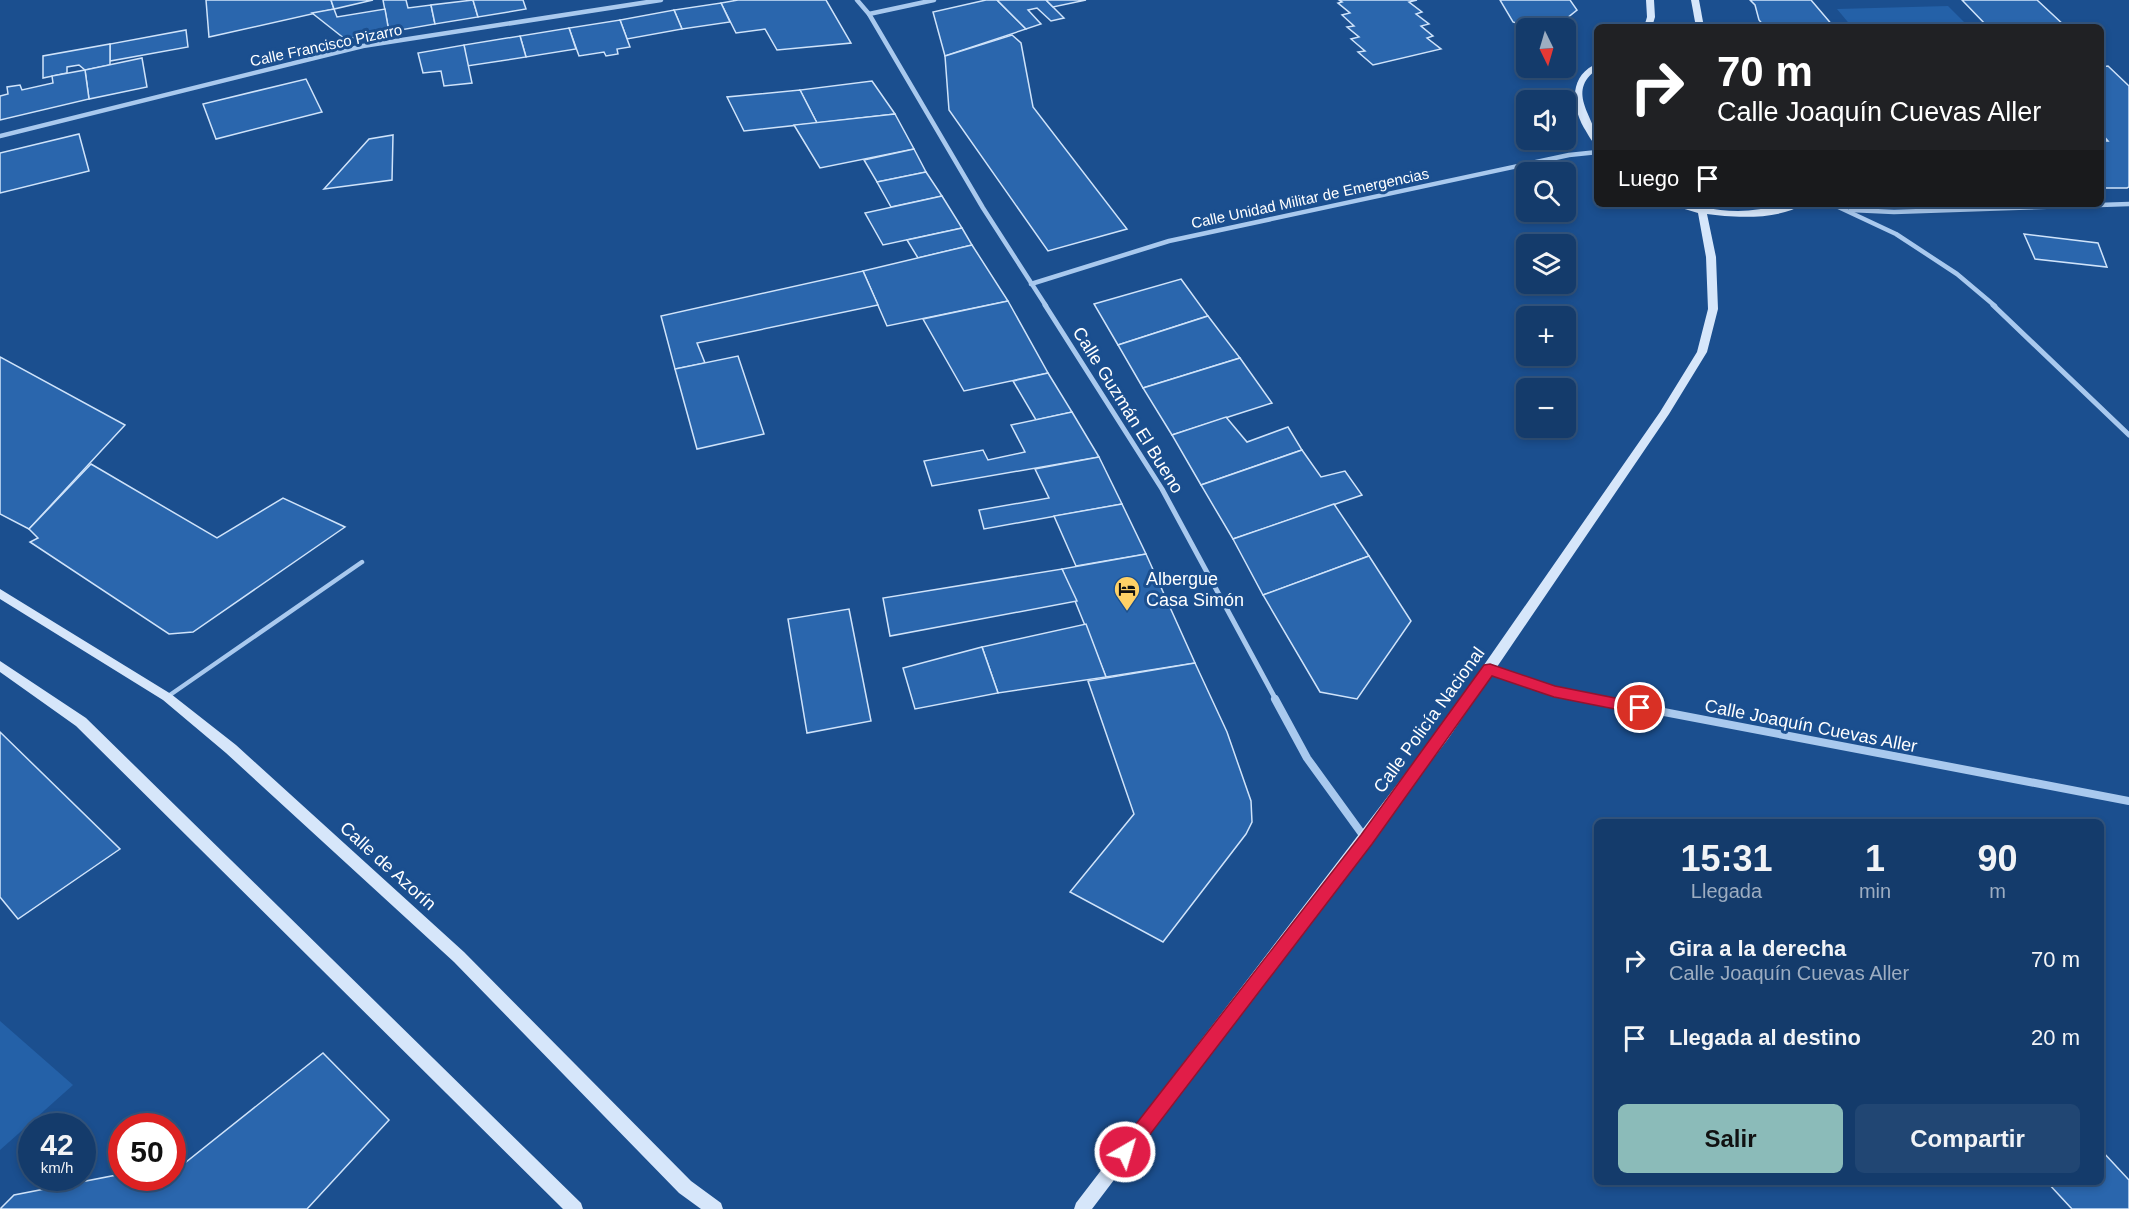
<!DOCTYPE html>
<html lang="es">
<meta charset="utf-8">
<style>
:root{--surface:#143b6b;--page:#214673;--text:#f1f3f6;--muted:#9dadc1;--line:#33557e;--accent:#8bbbb9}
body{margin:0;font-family:Helvetica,sans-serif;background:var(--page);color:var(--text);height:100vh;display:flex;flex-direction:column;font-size:22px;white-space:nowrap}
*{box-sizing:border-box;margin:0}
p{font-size:20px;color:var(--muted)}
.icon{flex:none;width:33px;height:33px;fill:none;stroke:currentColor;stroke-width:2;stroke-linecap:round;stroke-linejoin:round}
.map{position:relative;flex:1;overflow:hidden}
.details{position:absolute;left:1594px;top:819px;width:510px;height:366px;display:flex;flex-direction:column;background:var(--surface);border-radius:9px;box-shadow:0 3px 9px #0003,0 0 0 2px var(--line)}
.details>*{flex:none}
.hud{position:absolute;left:1594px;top:24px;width:510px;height:183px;border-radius:9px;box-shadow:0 3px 9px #0003,0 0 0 2px var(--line);background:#202124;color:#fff;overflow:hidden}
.needle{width:39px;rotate:175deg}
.controls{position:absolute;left:1516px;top:18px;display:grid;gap:12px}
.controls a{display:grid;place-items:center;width:60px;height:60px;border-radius:9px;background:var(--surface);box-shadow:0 3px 9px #0003,0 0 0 2px var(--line);font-size:30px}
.speed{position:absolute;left:18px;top:1113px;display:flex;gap:12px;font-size:30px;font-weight:700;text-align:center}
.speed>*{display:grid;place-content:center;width:78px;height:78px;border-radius:50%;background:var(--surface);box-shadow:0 3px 9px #0003,0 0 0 2px var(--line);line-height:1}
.speed small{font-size:15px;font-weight:400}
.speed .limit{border:9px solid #d22;background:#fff;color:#111}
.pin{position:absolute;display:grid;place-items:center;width:51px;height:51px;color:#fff;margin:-26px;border:3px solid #fff;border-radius:50%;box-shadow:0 2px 6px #0007}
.me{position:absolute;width:66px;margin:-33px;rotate:38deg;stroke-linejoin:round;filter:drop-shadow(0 0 4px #0008)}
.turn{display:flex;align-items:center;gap:21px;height:126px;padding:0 24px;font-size:27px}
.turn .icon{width:78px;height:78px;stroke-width:2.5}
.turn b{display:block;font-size:42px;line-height:51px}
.then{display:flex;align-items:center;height:57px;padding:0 24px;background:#0003;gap:12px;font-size:22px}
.eta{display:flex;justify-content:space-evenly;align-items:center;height:102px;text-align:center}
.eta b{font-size:36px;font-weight:800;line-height:42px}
.action{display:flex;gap:12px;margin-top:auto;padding:12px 24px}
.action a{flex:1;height:69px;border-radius:9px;background:var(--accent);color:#111;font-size:24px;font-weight:800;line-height:69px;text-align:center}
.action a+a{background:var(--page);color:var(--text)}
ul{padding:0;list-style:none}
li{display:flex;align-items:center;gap:18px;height:78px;padding:0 24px}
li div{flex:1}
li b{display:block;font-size:22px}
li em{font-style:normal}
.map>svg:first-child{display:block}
.green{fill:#2461a8}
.building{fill:#2a66ad;stroke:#cfe3fa;stroke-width:1.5}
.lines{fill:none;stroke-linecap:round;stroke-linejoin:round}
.lane{stroke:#a9c9ee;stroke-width:4.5}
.street-far2{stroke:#a9c9ee;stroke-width:4.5}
.street-far1{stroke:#a9c9ee;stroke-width:5}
.street{stroke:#a9c9ee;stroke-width:8}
.secondary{fill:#d6e6fa;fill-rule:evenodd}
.route{fill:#e11d48;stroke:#92132f;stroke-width:1.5}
.labels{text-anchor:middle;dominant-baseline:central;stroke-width:6;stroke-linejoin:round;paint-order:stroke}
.far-street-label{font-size:15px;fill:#fff;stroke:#1b4f8f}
.street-label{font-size:18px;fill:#fff;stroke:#1b4f8f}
.poi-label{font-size:18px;fill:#fff;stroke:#1b4f8f;text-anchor:start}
</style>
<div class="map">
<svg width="2129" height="1209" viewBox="0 0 2129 1209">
<rect width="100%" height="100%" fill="#1b4f8f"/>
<g class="green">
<polygon points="1948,6 1969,27 1852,27 1837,9"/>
<polygon points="0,1021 73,1085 0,1150"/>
</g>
<g class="building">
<polygon points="206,0 331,0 334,9 209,37"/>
<polygon points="331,0 373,0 334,9"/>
<polygon points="383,0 406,0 408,8 431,5 435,24 389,32"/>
<polygon points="473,0 478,17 435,24 431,5"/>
<polygon points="473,0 523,0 526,9 478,17"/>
<polygon points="738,0 826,0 851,43 777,50 765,29 736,33 721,3"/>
<polygon points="986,0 997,0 1026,29 945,56 933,12"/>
<polygon points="997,0 1046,0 1064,18 1051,21 1037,8 1028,10 1041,24 1026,29"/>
<polygon points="1046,0 1086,0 1053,7"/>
<polygon points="1339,0 1417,0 1409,2 1422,12 1416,14 1429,24 1421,26 1433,36 1427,38 1441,49 1373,65 1358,52 1365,51 1351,39 1359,37 1347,27 1354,26 1342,15 1350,13 1338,3 1342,2"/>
<polygon points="1500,0 1570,0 1577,10 1567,18 1528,27 1513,22"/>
<polygon points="1750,0 1811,0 1834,27 1765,27 1759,20 1755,5"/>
<polygon points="1962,0 2037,0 2066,27 1988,27"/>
<polygon points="721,3 730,22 682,29 674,10"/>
<polygon points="334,9 337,17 385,9 389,32 345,39 312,13"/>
<polygon points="674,10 682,29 627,39 620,20"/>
<polygon points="620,20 630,47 617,49 618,54 606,56 604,52 579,56 569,28"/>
<polygon points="569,28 576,49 526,57 520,36"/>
<polygon points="186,30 188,47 110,61 110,44"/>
<polygon points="1012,35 1021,43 1033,107 1127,229 1048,251 949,110 945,56"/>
<polygon points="520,36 526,57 467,66 464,45"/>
<polygon points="110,44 110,65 85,70 79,65 67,67 67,73 43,78 43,56"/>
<polygon points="464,45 472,83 444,86 441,71 423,73 418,53"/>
<polygon points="142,58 147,87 89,99 85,70"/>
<polygon points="2108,66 2129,86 2129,187 2127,188 2102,188 2102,141 2108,141 2102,134 2102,67"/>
<polygon points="85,70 89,99 0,120 0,96 8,94 7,87 20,85 22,90 53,83 52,76"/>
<polygon points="306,79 322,112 216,139 203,104"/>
<polygon points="872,81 895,114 817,123 800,90"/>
<polygon points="800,90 817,123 744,131 727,97"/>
<polygon points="895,114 914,149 820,168 794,125"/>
<polygon points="79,134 89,171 0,193 0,153"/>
<polygon points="393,135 392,180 324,189 369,139"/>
<polygon points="914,149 926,172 877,182 864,160"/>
<polygon points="926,172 942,196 891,207 877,182"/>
<polygon points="942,196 962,228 883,245 865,213"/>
<polygon points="962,228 972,245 918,258 907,240"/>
<polygon points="2024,234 2098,243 2107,267 2035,259"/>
<polygon points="972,245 1008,301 887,326 863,271"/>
<polygon points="863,271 878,305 697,343 705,363 675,369 661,316"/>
<polygon points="1181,279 1208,316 1118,345 1094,304"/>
<polygon points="1008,301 1048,373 964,391 923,319"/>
<polygon points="1208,316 1240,358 1143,388 1118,345"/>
<polygon points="738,356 764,434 697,449 675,369"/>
<polygon points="0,357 125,425 29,529 0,514"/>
<polygon points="1240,358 1272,403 1172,435 1143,388"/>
<polygon points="1048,373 1072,412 1036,420 1013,381"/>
<polygon points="1072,412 1099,457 932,486 924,461 983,450 988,460 1025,452 1011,425"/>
<polygon points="1226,417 1247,442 1288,427 1302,450 1201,485 1172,435"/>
<polygon points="1302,450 1321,477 1345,471 1362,495 1233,539 1201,485"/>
<polygon points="1099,457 1122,504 984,529 979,510 1049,498 1035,469"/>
<polygon points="91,464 217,538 283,498 345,527 193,632 169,634 30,542 38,538 29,529"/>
<polygon points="1122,504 1146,554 1076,566 1054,516"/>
<polygon points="1334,504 1369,556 1263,595 1233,539"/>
<polygon points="1146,554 1195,663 1106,677 1062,569"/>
<polygon points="1369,556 1411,621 1357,699 1320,692 1263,595"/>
<polygon points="1062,569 1077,601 890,636 883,598"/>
<polygon points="849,609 871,721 807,733 788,619"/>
<polygon points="1086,624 1106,677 998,693 982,647"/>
<polygon points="982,647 998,693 915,709 903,668"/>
<polygon points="1195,663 1227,732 1251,801 1252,822 1246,834 1163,942 1070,892 1134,814 1088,681"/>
<polygon points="0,732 120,849 18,919 0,897"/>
<polygon points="323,1053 389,1120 307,1209 0,1209 14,1195 122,1174 122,1178 172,1178 172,1164 186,1162"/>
<polygon points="2102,1151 2129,1180 2129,1209 2072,1209 2047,1182 2102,1182"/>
</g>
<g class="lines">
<polyline class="lane" points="167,697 362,562"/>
<g class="street-far2">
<polyline points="857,0 869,14 983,208 1046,306"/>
<polyline points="869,14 934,0"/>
<polyline points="0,136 363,46 661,0"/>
<polyline points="1832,204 1896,234 1957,274 1995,306"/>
<polyline points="1851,210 1894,212 2129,204"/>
<polyline points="1031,284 1169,241 1569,155 1598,152"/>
</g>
<g class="street-far1">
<polyline points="1045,305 1162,489 1276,700"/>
<polyline points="1993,305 2129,435"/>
<polyline points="1489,669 1554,691 1604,700"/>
</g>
<g class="street">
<polyline points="1275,699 1307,758 1365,838"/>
<polyline points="1596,699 2129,801"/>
</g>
<g class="secondary">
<polygon points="1646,0 1654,0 1655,17 1652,27 1644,27 1647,17"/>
<polygon points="1691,0 1699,0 1704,27 1696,27"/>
<path d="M1598,63v6c-35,23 0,50 0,77 -7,-4 -10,-12 -14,-18 -13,-24 -15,-53 14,-65z"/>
<path d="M1668,204c24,0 46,7 70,7 22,0 43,-7 65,-7 -23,16 -69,14 -96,10l9,43 2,52 -11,43 -38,62 -221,325 -356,470h-18l2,-6 362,-472 222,-319 37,-60 11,-43 -2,-52 -8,-44z"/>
<polygon points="0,589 171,694 236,745 464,952 691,1181 721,1203 723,1209 701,1209 679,1193 454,962 226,753 163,700 0,599"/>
<polygon points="0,661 86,718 581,1203 583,1209 563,1209 76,726 0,672"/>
</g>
</g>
<polygon class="route" points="1490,664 1555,686 1645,704 1647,708 1645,712 1640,714 1554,697 1492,676 1372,844 1132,1158 1125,1161 1119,1158 1116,1152 1119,1146 1361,835 1484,665"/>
<defs>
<g id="hotel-pin" transform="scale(1.35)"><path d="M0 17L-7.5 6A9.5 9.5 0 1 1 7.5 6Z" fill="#ffd166" stroke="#1b4f8f"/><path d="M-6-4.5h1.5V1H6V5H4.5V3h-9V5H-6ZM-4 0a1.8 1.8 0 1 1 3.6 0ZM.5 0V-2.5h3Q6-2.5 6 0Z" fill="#111"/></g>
</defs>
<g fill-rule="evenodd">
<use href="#hotel-pin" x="1127" y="589"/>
</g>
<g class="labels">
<g class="far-street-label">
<text transform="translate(326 45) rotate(-12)">Calle Francisco Pizarro</text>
<text transform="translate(1310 198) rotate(-12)">Calle Unidad Militar de Emergencias</text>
</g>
<g class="street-label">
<text transform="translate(1128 410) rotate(58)">Calle Guzmán El Bueno</text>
<text transform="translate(1429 720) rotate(-54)">Calle Policía Nacional</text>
<text transform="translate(1811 726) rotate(11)">Calle Joaquín Cuevas Aller</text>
<text transform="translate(388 866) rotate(42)">Calle de Azorín</text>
</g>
<g class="poi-label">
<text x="1146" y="579">Albergue<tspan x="1146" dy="21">Casa Simón</tspan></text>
</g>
</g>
</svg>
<div class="controls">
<a><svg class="needle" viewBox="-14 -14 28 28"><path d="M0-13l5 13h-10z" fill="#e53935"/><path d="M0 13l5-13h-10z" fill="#9dadc1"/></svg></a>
<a><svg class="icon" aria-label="sound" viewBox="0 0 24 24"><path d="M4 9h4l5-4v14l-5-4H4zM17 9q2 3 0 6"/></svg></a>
<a><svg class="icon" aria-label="search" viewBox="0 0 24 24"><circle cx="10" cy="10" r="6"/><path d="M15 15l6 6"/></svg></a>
<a><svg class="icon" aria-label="layers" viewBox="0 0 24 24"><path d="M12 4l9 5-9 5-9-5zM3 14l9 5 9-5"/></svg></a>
<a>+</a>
<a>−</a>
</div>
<div class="speed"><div>42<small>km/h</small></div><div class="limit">50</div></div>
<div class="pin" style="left:1640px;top:708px;background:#d93025"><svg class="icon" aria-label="arrive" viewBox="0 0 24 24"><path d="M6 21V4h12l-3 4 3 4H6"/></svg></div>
<svg class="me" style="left:1125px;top:1152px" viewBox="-20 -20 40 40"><circle r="17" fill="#e11d48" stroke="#fff" stroke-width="3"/><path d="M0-11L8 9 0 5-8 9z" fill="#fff"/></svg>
<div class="hud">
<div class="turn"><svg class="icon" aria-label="right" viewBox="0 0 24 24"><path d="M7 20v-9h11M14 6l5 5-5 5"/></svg><div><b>70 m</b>Calle Joaquín Cuevas Aller</div></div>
<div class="then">Luego<svg class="icon" aria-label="arrive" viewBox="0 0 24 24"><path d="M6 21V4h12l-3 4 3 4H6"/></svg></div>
</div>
<section class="details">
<div class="eta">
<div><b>15:31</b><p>Llegada</p></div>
<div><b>1</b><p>min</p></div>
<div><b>90</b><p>m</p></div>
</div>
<ul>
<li><svg class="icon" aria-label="right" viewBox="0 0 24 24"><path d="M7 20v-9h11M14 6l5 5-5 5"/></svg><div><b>Gira a la derecha</b><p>Calle Joaquín Cuevas Aller</p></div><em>70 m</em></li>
<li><svg class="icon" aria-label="arrive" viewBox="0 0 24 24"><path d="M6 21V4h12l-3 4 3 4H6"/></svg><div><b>Llegada al destino</b></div><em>20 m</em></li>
</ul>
<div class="action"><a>Salir</a><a>Compartir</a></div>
</section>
</div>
